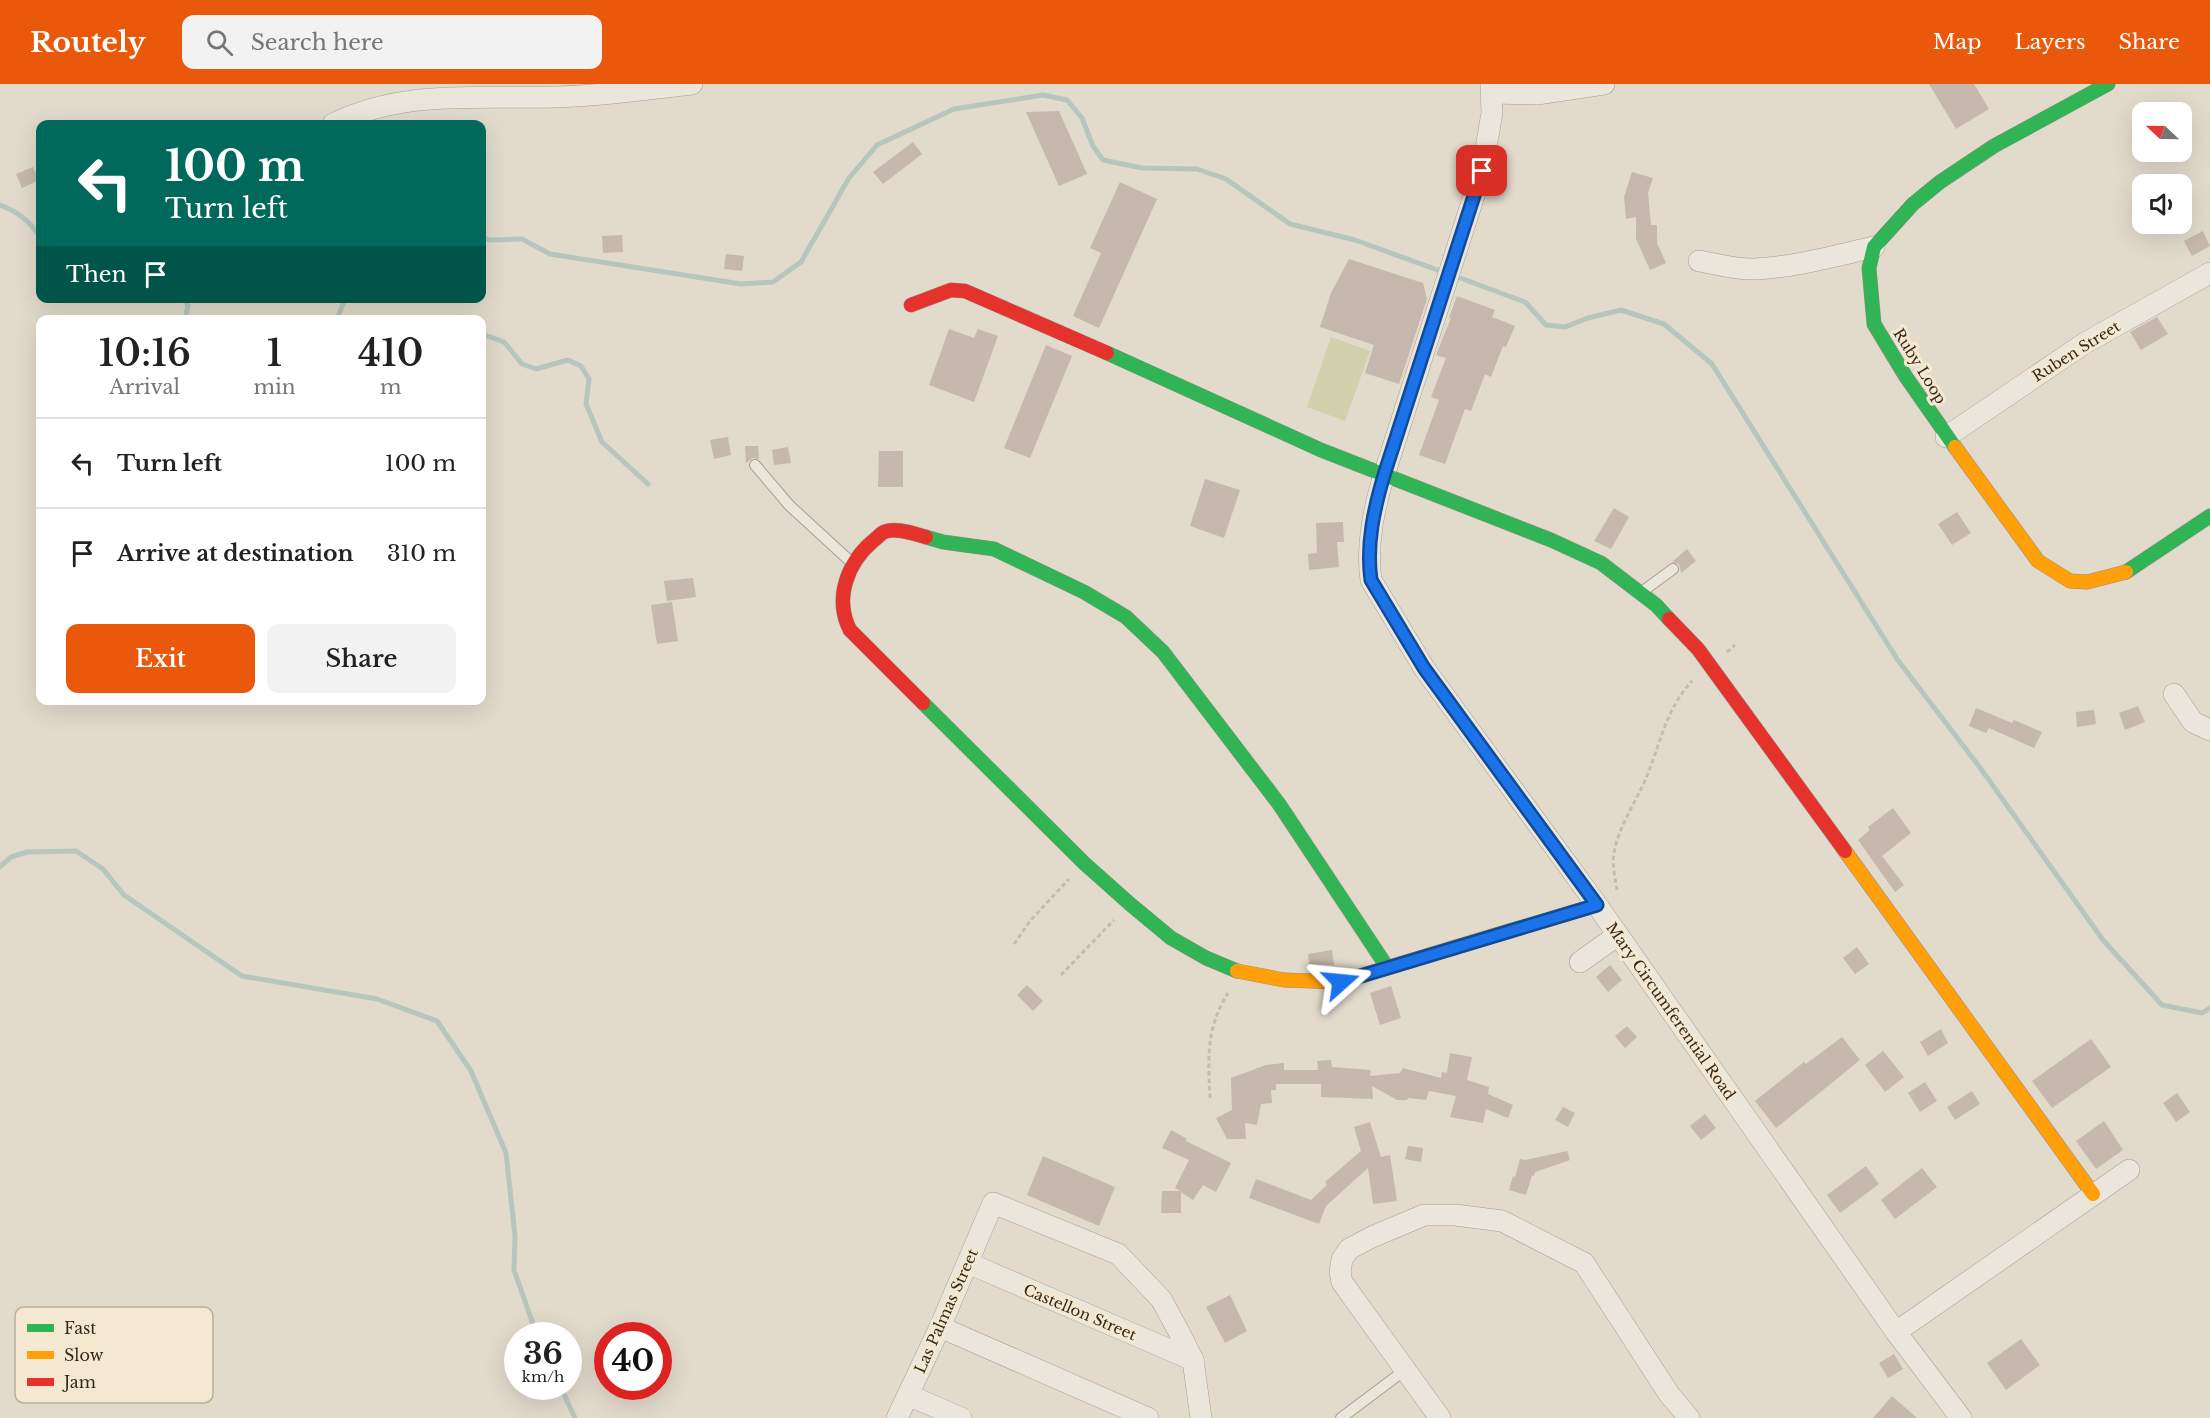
<!DOCTYPE html>
<style>
:root{--surface:#fff;--page:#f2f2f2;--text:#222;--muted:#767676;--line:#e0e0e0;--accent:#ea580c}
body{margin:0;font-family:"Libre Baskerville",serif;background:var(--page);color:var(--text);height:100vh;display:flex;flex-direction:column;font-size:22px;white-space:nowrap}
*{box-sizing:border-box;margin:0}
p{font-size:20px;color:var(--muted)}
.icon{flex:none;width:33px;height:33px;fill:none;stroke:currentColor;stroke-width:2;stroke-linecap:round;stroke-linejoin:round}
.map{position:relative;flex:1;overflow:hidden}
.details{position:absolute;left:36px;top:231px;width:450px;height:390px;display:flex;flex-direction:column;background:var(--surface);border-radius:12px;box-shadow:0 6px 24px #0002}
.details>*{flex:none}
.banner{position:absolute;left:36px;top:36px;width:450px;height:183px;border-radius:12px;box-shadow:0 6px 24px #0002;background:#00695c;color:#fff;overflow:hidden}
.needle{width:39px;rotate:292deg}
.fabs{position:absolute;left:2132px;top:18px;display:grid;gap:12px}
.fabs a{display:grid;place-items:center;width:60px;height:60px;border-radius:12px;background:var(--surface);box-shadow:0 6px 24px #0002;font-size:30px}
.speed{position:absolute;left:504px;top:1238px;display:flex;gap:12px;font-size:30px;font-weight:700;text-align:center}
.speed>*{display:grid;place-content:center;width:78px;height:78px;border-radius:50%;background:var(--surface);box-shadow:0 6px 24px #0002;line-height:1}
.speed small{font-size:15px;font-weight:400}
.speed .limit{border:9px solid #d22;background:#fff;color:#111}
.pin{position:absolute;display:grid;place-items:center;width:51px;height:51px;color:#fff;margin:-26px;border-radius:12px;box-shadow:0 3px 9px #0006}
.me{position:absolute;width:66px;margin:-33px;rotate:72deg;stroke-linejoin:round;filter:drop-shadow(0 0 4px #0008)}
.turn{display:flex;align-items:center;gap:21px;height:126px;padding:0 30px;font-size:27px}
.turn .icon{width:78px;height:78px;stroke-width:2.5}
.turn b{display:block;font-size:42px;line-height:51px}
.then{display:flex;align-items:center;height:57px;padding:0 30px;background:#0003;gap:12px;font-size:22px}
.eta{display:flex;justify-content:space-evenly;align-items:center;height:102px;text-align:center}
.eta b{font-size:36px;font-weight:600;line-height:42px}
.action{display:flex;gap:12px;margin-top:auto;padding:12px 30px}
.action a{flex:1;height:69px;border-radius:12px;background:var(--accent);color:#fff;font-size:24px;font-weight:600;line-height:69px;text-align:center}
.action a+a{background:var(--page);color:var(--text)}
ul{padding:0;list-style:none}
li{display:flex;align-items:center;gap:18px;height:90px;padding:0 30px;border-top:2px solid var(--line)}
li div{flex:1}
li b{display:block;font-size:22px}
li em{font-style:normal}
header{display:flex;align-items:center;gap:36px;box-sizing:border-box;height:84px;padding:0 30px;background:var(--accent);color:#fff}
header strong{font-size:28px}
nav{display:flex;gap:33px;margin-inline-start:auto;font-size:21px}
.search{width:420px;height:54px;background:var(--page);display:flex;align-items:center;gap:15px;box-sizing:border-box;padding:0 21px;border-radius:12px;color:var(--muted);font-size:22px}
.map>svg:first-child{display:block}
.green{fill:#d2d1ae}
.lines{fill:none;stroke-linecap:round;stroke-linejoin:round}
.stream{stroke:#b7c6bc;stroke-width:5}
.building{fill:#c6b8ac}
.lane-casing{stroke:#a79f94;stroke-width:12}
.street-casing{stroke:#a79f94;stroke-width:22}
.fast-casing{stroke:#978f84;stroke-width:15}
.slow-casing{stroke:#978f84;stroke-width:15}
.jam-casing{stroke:#978f84;stroke-width:15}
.path{stroke:#c3bcb3;stroke-width:3;stroke-dasharray:4.5 3;stroke-linecap:butt}
.lane{stroke:#eae6dc;stroke-width:10}
.street{stroke:#eae6dc;stroke-width:21}
.fast{stroke:#30b455;stroke-width:14}
.slow{stroke:#ff9f0a;stroke-width:14}
.jam{stroke:#e5322d;stroke-width:14}
.route-casing{stroke:#114b97;stroke-width:15}
.route{stroke:#1a73e8;stroke-width:10}
.labels{text-anchor:middle;dominant-baseline:central;stroke-width:6;stroke-linejoin:round;paint-order:stroke}
.street-label{font-size:15px;fill:#35281d;stroke:#f4e8d0}
.key{fill:#f4e8d0;stroke:#bbae9a;stroke-width:1.5}
.key-label{font-size:16px;fill:#35281d}
</style>
<header>
<strong>Routely</strong>
<div class="search"><svg class="icon" aria-label="search" viewBox="0 0 24 24"><circle cx="10" cy="10" r="6"/><path d="M15 15l6 6"/></svg>Search here</div>
<nav><a>Map</a><a>Layers</a><a>Share</a></nav>
</header>
<div class="map">
<svg width="2210" height="1334" viewBox="0 0 2210 1334">
<rect width="100%" height="100%" fill="#e2dacb"/>
<polygon class="green" points="1331,253 1370,267 1345,337 1307,323"/>
<g class="lines">
<g class="stream">
<path d="M0,121c17,6 31,17 40,32"/>
<polyline points="482,154 491,156 522,155 550,170 741,200 773,198 801,178 849,94 877,61 954,25 1043,11 1067,16 1082,34 1093,62 1103,76 1142,84 1197,85 1226,95 1290,140 1355,156 1443,188"/>
<polyline points="1452,191 1525,218 1546,241 1565,243 1588,234 1621,226 1664,240 1712,280 1897,575 1981,685 2103,856 2162,921 2202,929 2210,924"/>
<polyline points="182,214 188,221 185,236"/>
<polyline points="337,236 345,214"/>
<polyline points="482,250 504,258 522,280 536,285 568,276 581,282 589,295 586,320 602,358 648,400"/>
<polyline points="0,783 11,773 27,768 76,767 103,785 124,811 242,892 377,915 437,937 471,987 506,1069 515,1152 514,1186 537,1251"/>
<polyline points="560,1302 575,1334"/>
</g>
</g>
<g class="building">
<polygon points="1929,0 1974,0 1989,25 1956,45"/>
<polygon points="1059,27 1087,90 1059,102 1026,28"/>
<polygon points="913,58 922,70 883,100 873,88"/>
<polygon points="33,83 39,96 22,104 16,90"/>
<polygon points="1632,88 1653,94 1648,109 1651,141 1657,141 1657,159 1666,179 1650,186 1636,155 1636,133 1626,135 1624,113"/>
<polygon points="1120,98 1157,115 1099,244 1073,232 1101,169 1090,164"/>
<polygon points="2203,147 2210,162 2192,172 2184,157"/>
<polygon points="622,151 623,168 603,169 602,152"/>
<polygon points="726,170 744,172 742,187 724,185"/>
<polygon points="1349,175 1423,199 1427,215 1399,300 1365,289 1374,261 1320,243 1331,209"/>
<polygon points="1457,212 1495,226 1492,233 1515,242 1506,263 1503,262 1491,293 1485,290 1471,327 1465,325 1445,380 1419,371 1439,316 1431,313 1446,274 1436,271 1451,234 1449,234"/>
<polygon points="2157,233 2168,250 2141,266 2130,248"/>
<polygon points="949,245 974,254 978,245 998,252 974,318 929,301"/>
<polygon points="1046,261 1072,272 1030,374 1004,364"/>
<polygon points="728,353 731,371 714,375 710,356"/>
<polygon points="745,362 758,362 759,375 753,374 746,379"/>
<polygon points="788,363 791,379 774,381 772,366"/>
<polygon points="879,367 903,367 903,403 878,403"/>
<polygon points="1205,395 1240,406 1224,454 1190,442"/>
<polygon points="1614,424 1629,433 1611,465 1594,457"/>
<polygon points="1957,428 1971,449 1952,461 1938,440"/>
<polygon points="1343,438 1344,458 1337,458 1339,483 1309,486 1308,470 1317,469 1316,439"/>
<polygon points="1687,465 1696,477 1681,489 1679,480 1672,478"/>
<polygon points="693,494 696,513 667,517 664,497"/>
<polygon points="672,518 678,557 657,560 651,521"/>
<polygon points="2138,622 2145,638 2125,646 2119,629"/>
<polygon points="1976,624 2012,639 2014,636 2042,648 2034,664 1989,644 1986,649 1969,642"/>
<polygon points="2094,626 2096,640 2077,643 2076,628"/>
<polygon points="1893,724 1911,749 1882,772 1904,801 1895,808 1858,756 1870,746 1868,743"/>
<polygon points="1857,863 1869,880 1855,890 1843,874"/>
<polygon points="1332,866 1334,881 1309,880 1308,870"/>
<polygon points="1610,881 1622,896 1608,908 1596,893"/>
<polygon points="1027,901 1043,917 1033,927 1017,911"/>
<polygon points="1391,902 1401,934 1380,941 1370,909"/>
<polygon points="1627,942 1637,953 1625,964 1615,952"/>
<polygon points="1941,945 1948,959 1928,972 1920,958"/>
<polygon points="1842,953 1860,976 1776,1044 1755,1017 1804,978 1806,980"/>
<polygon points="2091,955 2111,983 2052,1024 2032,997"/>
<polygon points="1883,967 1904,993 1885,1008 1865,981"/>
<polygon points="1450,969 1472,973 1467,996 1489,1003 1488,1010 1513,1021 1508,1034 1486,1025 1483,1039 1450,1033 1456,1012 1429,1007 1426,1016 1408,1014 1407,1016 1397,1016 1372,1002 1373,1015 1321,1013 1321,1000 1276,1000 1276,1006 1271,1006 1272,1019 1261,1020 1257,1041 1245,1039 1246,1055 1227,1055 1216,1034 1232,1026 1231,994 1266,981 1284,979 1284,986 1318,986 1317,977 1331,976 1332,983 1371,986 1370,992 1400,989 1403,984 1441,994 1442,988 1447,989"/>
<polygon points="1925,998 1937,1017 1920,1028 1908,1009"/>
<polygon points="1972,1007 1980,1020 1955,1036 1947,1023"/>
<polygon points="2177,1009 2190,1028 2176,1038 2163,1019"/>
<polygon points="1563,1023 1575,1029 1568,1043 1555,1036"/>
<polygon points="1705,1030 1716,1044 1701,1056 1690,1042"/>
<polygon points="2104,1037 2123,1066 2096,1085 2076,1057"/>
<polygon points="1370,1038 1381,1073 1390,1071 1397,1117 1373,1120 1368,1084 1326,1122 1319,1140 1249,1114 1256,1095 1311,1116 1327,1101 1325,1098 1361,1067 1354,1043"/>
<polygon points="1171,1046 1187,1055 1186,1057 1231,1079 1216,1108 1203,1101 1193,1116 1181,1108 1181,1129 1161,1129 1162,1107 1180,1107 1175,1104 1189,1076 1162,1064"/>
<polygon points="1408,1062 1423,1064 1421,1078 1405,1075"/>
<polygon points="1567,1067 1570,1076 1535,1088 1534,1092 1532,1091 1526,1111 1509,1106 1513,1092 1515,1093 1520,1075 1525,1076"/>
<polygon points="1043,1072 1115,1103 1099,1142 1027,1111"/>
<polygon points="1866,1082 1879,1100 1840,1129 1827,1111"/>
<polygon points="1922,1084 1937,1103 1895,1135 1881,1116"/>
<polygon points="1230,1211 1247,1247 1225,1259 1206,1223"/>
<polygon points="2021,1255 2040,1281 2006,1306 1987,1279"/>
<polygon points="1894,1270 1903,1285 1888,1294 1879,1279"/>
<polygon points="1892,1312 1917,1334 1873,1334"/>
</g>
<g class="lines">
<g class="lane-casing">
<g id="lane">
<polyline points="755,381 789,421 851,478"/>
<polyline points="1643,507 1673,485"/>
<polyline points="1341,1334 1405,1286"/>
</g>
</g>
<g class="street-casing">
<g id="street">
<path d="M1491,0l1,29 -10,58 -98,304c-10,34 -18,69 -13,105l53,88 173,237 299,427 65,86"/>
<polyline points="1492,9 1537,10 1604,0"/>
<path d="M333,40c70,-35 146,-25 223,-27 46,-1 91,-8 136,-13"/>
<path d="M1699,177c18,3 37,9 56,8 40,-2 80,-13 119,-22"/>
<polyline points="1946,353 2085,259 2210,189"/>
<polyline points="2174,610 2193,638 2210,646"/>
<polyline points="1580,878 1618,851"/>
<polyline points="968,1179 1193,1276"/>
<polyline points="940,1243 1148,1334"/>
<polyline points="1896,1248 2129,1086"/>
<polyline points="908,1311 961,1334"/>
<polyline points="897,1334 940,1243 993,1119 1118,1170 1161,1215 1179,1248 1193,1276 1201,1334"/>
<polyline points="1440,1334 1357,1219 1342,1198 1340,1188 1342,1175 1349,1165 1372,1153 1424,1131 1455,1131 1502,1137 1584,1179 1669,1310 1689,1334"/>
</g>
</g>
<g class="fast-casing">
<g id="fast">
<polyline points="1107,269 1321,366 1551,456 1601,479 1656,521 1669,535"/>
<polyline points="1955,363 1906,293 1874,240 1869,184 1874,163 1913,120 1940,98 1994,62 2108,0"/>
<polyline points="926,453 943,458 994,465 1084,508 1126,533 1163,568 1279,720 1387,883"/>
<polyline points="2126,488 2210,432"/>
<polyline points="923,619 1084,779 1130,820 1171,854 1206,874 1237,887"/>
<polyline points="1509,847 1597,821"/>
</g>
</g>
<g class="slow-casing">
<g id="slow">
<polyline points="1955,363 2038,477 2070,497 2087,498 2126,488"/>
<polyline points="1845,767 2093,1110"/>
<polyline points="1237,887 1284,896 1340,898 1509,847"/>
</g>
</g>
<g class="jam-casing">
<g id="jam">
<polyline points="911,221 951,206 965,207 1107,269"/>
<polyline points="1669,535 1698,565 1845,767"/>
<path d="M923,619l-73,-73c-16,-31 -3,-67 23,-89 3,-2 7,-7 11,-9 12,-5 30,2 42,5"/>
</g>
</g>
<g class="path">
<polyline points="1727,568 1735,561"/>
<path d="M1617,806c-2,-12 -5,-25 -3,-37 4,-24 19,-47 29,-68 17,-37 20,-72 49,-104"/>
<polyline points="1014,860 1030,837 1069,795"/>
<polyline points="1061,891 1114,836"/>
<path d="M1210,1014c-2,-40 -4,-70 18,-105"/>
</g>
<use href="#lane" class="lane"/>
<use href="#street" class="street"/>
<use href="#fast" class="fast"/>
<use href="#slow" class="slow"/>
<use href="#jam" class="jam"/>
</g>
<g class="lines">
<g class="route-casing">
<path id="route" d="M1341,898l256,-77 -173,-237 -53,-88c-5,-36 3,-71 13,-105l98,-304"/>
</g>
<use href="#route" class="route"/>
</g>
<g class="labels">
<g class="street-label">
<text transform="translate(2076 267) rotate(-32)">Ruben Street</text>
<text transform="translate(1920 282) rotate(58)">Ruby Loop</text>
<text transform="translate(1671 927) rotate(55)">Mary Circumferential Road</text>
<text transform="translate(946 1227) rotate(-66)">Las Palmas Street</text>
<text transform="translate(1080 1228) rotate(23)">Castellon Street</text>
</g>
</g>
<rect x="15" y="1223" width="198" height="96" rx="9" class="key"/>
<rect x="27" y="1240" width="27" height="8" fill="#30b455"/>
<rect x="27" y="1267" width="27" height="8" fill="#ff9f0a"/>
<rect x="27" y="1294" width="27" height="8" fill="#e5322d"/>
<g class="key-label">
<text x="64" y="1250">Fast</text>
<text x="64" y="1277">Slow</text>
<text x="64" y="1304">Jam</text>
</g>
</svg>
<div class="fabs">
<a><svg class="needle" viewBox="-14 -14 28 28"><path d="M0-13l5 13h-10z" fill="#e53935"/><path d="M0 13l5-13h-10z" fill="#767676"/></svg></a>
<a><svg class="icon" aria-label="sound" viewBox="0 0 24 24"><path d="M4 9h4l5-4v14l-5-4H4zM17 9q2 3 0 6"/></svg></a>
</div>
<div class="speed"><div>36<small>km/h</small></div><div class="limit">40</div></div>
<div class="pin" style="left:1482px;top:87px;background:#d93025"><svg class="icon" aria-label="arrive" viewBox="0 0 24 24"><path d="M6 21V4h12l-3 4 3 4H6"/></svg></div>
<svg class="me" style="left:1341px;top:898px" viewBox="-20 -20 40 40"><path d="M0-17L14 15 0 8-14 15z" fill="#1a73e8" stroke="#fff" stroke-width="4"/></svg>
<div class="banner">
<div class="turn"><svg class="icon" aria-label="left" viewBox="0 0 24 24"><path d="M17 20v-9H6M10 6l-5 5 5 5"/></svg><div><b>100 m</b>Turn left</div></div>
<div class="then">Then<svg class="icon" aria-label="arrive" viewBox="0 0 24 24"><path d="M6 21V4h12l-3 4 3 4H6"/></svg></div>
</div>
<section class="details">
<div class="eta">
<div><b>10:16</b><p>Arrival</p></div>
<div><b>1</b><p>min</p></div>
<div><b>410</b><p>m</p></div>
</div>
<ul>
<li><svg class="icon" aria-label="left" viewBox="0 0 24 24"><path d="M17 20v-9H6M10 6l-5 5 5 5"/></svg><div><b>Turn left</b></div><em>100 m</em></li>
<li><svg class="icon" aria-label="arrive" viewBox="0 0 24 24"><path d="M6 21V4h12l-3 4 3 4H6"/></svg><div><b>Arrive at destination</b></div><em>310 m</em></li>
</ul>
<div class="action"><a>Exit</a><a>Share</a></div>
</section>
</div>
